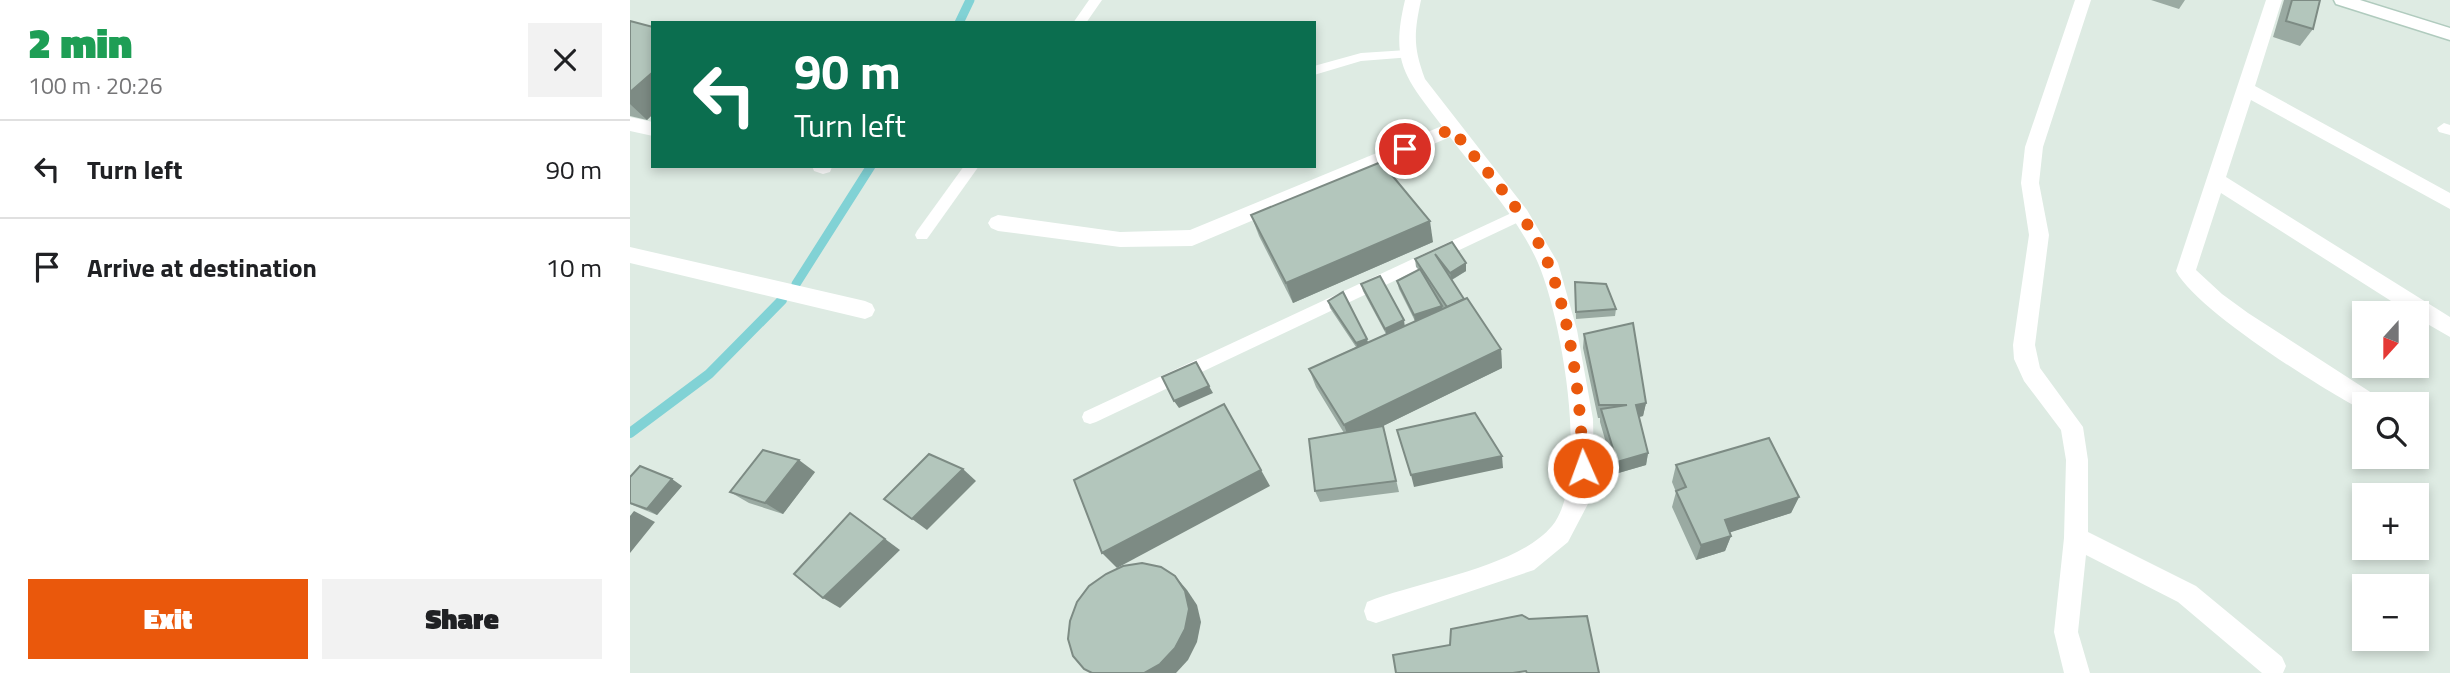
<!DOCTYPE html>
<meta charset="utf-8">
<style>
:root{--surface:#fff;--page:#f2f2f2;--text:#202124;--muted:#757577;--line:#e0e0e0;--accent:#ea580c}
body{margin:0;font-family:"Titillium Web",sans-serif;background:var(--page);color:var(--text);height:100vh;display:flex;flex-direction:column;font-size:26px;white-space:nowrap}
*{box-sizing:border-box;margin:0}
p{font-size:23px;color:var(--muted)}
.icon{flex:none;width:38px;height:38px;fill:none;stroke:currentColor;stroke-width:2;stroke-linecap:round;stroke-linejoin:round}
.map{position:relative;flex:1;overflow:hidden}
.drawer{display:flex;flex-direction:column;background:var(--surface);width:630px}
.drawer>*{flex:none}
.banner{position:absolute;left:21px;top:21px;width:665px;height:147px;border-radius:0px;box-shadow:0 4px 10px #0003;background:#0b6e4f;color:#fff;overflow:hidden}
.needle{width:46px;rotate:201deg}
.fabs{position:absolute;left:1722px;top:301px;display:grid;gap:14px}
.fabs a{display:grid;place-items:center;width:77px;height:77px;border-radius:0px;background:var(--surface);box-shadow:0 4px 10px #0003;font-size:35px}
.pin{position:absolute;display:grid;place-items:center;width:60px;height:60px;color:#fff;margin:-30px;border:4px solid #fff;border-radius:50%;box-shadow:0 2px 7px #0007}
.me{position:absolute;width:77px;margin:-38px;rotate:358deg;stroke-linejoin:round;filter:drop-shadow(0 0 5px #0008)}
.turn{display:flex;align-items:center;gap:24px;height:147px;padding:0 28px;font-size:32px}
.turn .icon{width:91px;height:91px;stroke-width:2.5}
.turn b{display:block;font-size:49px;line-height:60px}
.round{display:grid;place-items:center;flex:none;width:74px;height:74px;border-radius:0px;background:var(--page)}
.head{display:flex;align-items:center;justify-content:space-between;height:119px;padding:0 28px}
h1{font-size:42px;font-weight:800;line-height:52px;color:#1e9e55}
.primary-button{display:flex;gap:14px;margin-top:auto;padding:14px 28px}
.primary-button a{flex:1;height:80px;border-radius:0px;background:var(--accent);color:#fff;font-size:28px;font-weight:800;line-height:80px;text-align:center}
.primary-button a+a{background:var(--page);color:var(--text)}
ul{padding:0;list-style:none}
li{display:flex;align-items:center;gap:21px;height:98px;padding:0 28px;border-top:2px solid var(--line)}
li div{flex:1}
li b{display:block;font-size:26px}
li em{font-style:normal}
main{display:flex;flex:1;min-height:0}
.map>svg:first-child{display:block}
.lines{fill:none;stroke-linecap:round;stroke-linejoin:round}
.stream-far1{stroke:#81d2d5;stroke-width:9}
.stream{stroke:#81d2d5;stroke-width:10}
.secondary-casing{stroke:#b0cbbe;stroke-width:3}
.lane{fill:#fff;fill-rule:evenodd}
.street{fill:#fff;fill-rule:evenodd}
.secondary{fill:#fff;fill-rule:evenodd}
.wall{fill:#9aaaa2}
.shaded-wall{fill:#7d8b84}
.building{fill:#b3c6bc;stroke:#7d8b84;stroke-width:2}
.route{stroke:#ea580c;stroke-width:12;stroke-dasharray:0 21.6}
</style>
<main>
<section class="drawer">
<div class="head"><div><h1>2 min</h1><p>100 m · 20:26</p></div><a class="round"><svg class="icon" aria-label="close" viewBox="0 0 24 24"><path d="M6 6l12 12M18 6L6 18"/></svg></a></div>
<ul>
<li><svg class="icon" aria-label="left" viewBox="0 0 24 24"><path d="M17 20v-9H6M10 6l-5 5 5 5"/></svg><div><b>Turn left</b></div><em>90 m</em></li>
<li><svg class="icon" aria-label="arrive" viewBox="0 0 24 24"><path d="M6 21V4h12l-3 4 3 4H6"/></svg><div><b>Arrive at destination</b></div><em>10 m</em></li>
</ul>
<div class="primary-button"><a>Exit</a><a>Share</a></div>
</section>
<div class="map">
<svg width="1820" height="673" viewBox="0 0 1820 673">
<rect width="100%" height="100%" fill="#deebe3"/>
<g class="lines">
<g class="stream-far1">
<polyline points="329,23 340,0"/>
<polyline points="166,284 241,166"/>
</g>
<polyline class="stream" points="0,433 79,374 152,300"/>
<g class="secondary-casing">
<polygon id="secondary" points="1704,0 1730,0 1820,28 1820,40 1706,4"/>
</g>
<g class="lane">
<polygon points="459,0 472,0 456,23 443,23"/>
<polygon points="777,50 783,54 782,57 731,61 684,75 684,66 731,53"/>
<polygon points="1814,123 1820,125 1820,135 1809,132 1807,128"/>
<polygon points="334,166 349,166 297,239 287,239 285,235 287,231"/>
<polygon points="890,209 895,211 897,215 895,219 466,422 460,424 454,422 452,417 454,412"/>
</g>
<g class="street">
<path d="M775,0h16c-7,33 -8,47 4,79l102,131 31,53 19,67 16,89 1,49 -4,32 -22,42 -34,28 -158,53 -9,-3 -3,-9 3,-9c52,-21 150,-34 185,-76 39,-47 9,-210 -14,-263 -20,-46 -58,-86 -88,-126l-258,109 -72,1 -122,-16 -7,-3 -3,-5 3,-5 7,-3 122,17 70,-2 252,-104c-37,-49 -52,-63 -37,-126z"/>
<polygon points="1445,0 1461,0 1413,147 1409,183 1419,235 1405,345 1410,368 1453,427 1458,460 1458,532 1566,586 1652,657 1656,666 1653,673 1632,673 1548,602 1456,555 1448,632 1460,673 1434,673 1424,632 1434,538 1436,460 1431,430 1394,381 1384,359 1383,345 1399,235 1391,183 1395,147"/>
<path d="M1636,0h16l-27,86 195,107v16l-199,-109 -25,77 224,140v20l-33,-19v-5h-7l-189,-120 -25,77 26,24 26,19 130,84 3,7h-17v7c-42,-22 -168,-101 -188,-140z"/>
<polygon points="0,117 23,122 23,136 0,131"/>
<polygon points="182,166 202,166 202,167 200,172 193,174 184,171"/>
<polygon points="0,247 235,301 242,304 245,310 242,316 235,319 0,263"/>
</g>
<use href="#secondary" class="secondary"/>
</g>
<g class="wall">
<polygon points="1521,0 1555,0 1549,9"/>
<polygon points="1654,0 1690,0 1683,29 1670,46 1643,37"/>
<polygon points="0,21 23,27 23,114 17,120 0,116"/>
<polygon points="621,215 803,242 663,303 629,236"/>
<polygon points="785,259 836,263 836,271 822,280 834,299 871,349 872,368 753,426 769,492 690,502 685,491 714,433 686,387 679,369 726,347 700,308 698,301 738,342 756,334 733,291 731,284 775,326 785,321 769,289 767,281 789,270 786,267"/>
<polygon points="945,282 986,309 985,316 946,319"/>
<polygon points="954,334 1016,403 1013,416 1009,417 1018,453 1016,465 985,474 970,422 970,418 968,418 953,348"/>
<polygon points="1046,465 1169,497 1161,513 1100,532 1101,536 1095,551 1066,560 1042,507 1046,492 1042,482"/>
<polygon points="185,472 153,514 119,503 100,492"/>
<polygon points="0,477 52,486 27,515 0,504"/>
</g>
<g class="shaded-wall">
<polygon points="23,72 23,114 17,120 0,104 0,92"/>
<polygon points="800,221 803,242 663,303 656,283"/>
<polygon points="836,263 836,271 821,280 820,273"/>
<polygon points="812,306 814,313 785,323 784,315"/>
<polygon points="774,320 775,328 757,336 755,329"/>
<polygon points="737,339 739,346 728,351 726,343"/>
<polygon points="871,349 872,368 753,426 769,492 753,426 720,442 714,425"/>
<polygon points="579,386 583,393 549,408 544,401"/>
<polygon points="1016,403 1013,416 1004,418 1006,405"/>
<polygon points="1018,453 1016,465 985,474 987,462"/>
<polygon points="872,456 873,468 784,487 781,475"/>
<polygon points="169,460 185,472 153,514 135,503"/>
<polygon points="333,469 346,481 297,530 282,519"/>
<polygon points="631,470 640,486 487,568 472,553"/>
<polygon points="42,479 52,486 27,515 17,509"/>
<polygon points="1169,497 1161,513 1089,536 1095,520"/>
<polygon points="4,511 25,522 0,553 0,516"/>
<polygon points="220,513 270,550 210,608 193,598"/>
<polygon points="1101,536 1095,551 1066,560 1071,545"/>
<polygon points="545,576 557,590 567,605 571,622 567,642 558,660 546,673 514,673"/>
</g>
<g class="building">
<polygon points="1662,0 1690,0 1683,29 1656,21"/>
<polygon points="0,21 23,27 23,72 0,92"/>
<polygon points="751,162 800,221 656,283 621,215"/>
<polygon points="822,242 836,263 820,273 805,254 834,299 817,307 785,259"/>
<polygon points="790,269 812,306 784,315 767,281"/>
<polygon points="750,276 774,320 755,329 731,284"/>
<polygon points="945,282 976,284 986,309 946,312"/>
<polygon points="713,292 737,339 726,343 698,301"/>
<polygon points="837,298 871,349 714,425 679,369"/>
<polygon points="1003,323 1016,403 1006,405 1018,453 987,462 971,409 997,405 969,405 954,334"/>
<polygon points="566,362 579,386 544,401 532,377"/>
<polygon points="594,404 631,470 472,553 444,480"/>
<polygon points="845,413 872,456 781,475 767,430"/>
<polygon points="753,426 766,481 685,491 679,439"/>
<polygon points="1139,438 1169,497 1095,520 1101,536 1071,545 1046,491 1056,487 1046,465"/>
<polygon points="133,450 169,460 135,503 100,492"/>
<polygon points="299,454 333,469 282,519 254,499"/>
<polygon points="10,466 42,479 17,509 0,503 0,477"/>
<polygon points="220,513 255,539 193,598 164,574"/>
<polygon points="512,563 531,567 545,576 555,591 559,609 555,629 545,648 530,664 514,673 462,673 454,669 443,656 438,639 440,621 447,602 459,586 476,574 493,566"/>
<polygon points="892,615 899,619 957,616 969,673 897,673 896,671 883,673 766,673 763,655 820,645 821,629"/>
</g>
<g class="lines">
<path class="route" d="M775,149l47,-20c33,42 76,85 96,134 24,60 33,141 35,205"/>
</g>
</svg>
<div class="fabs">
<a><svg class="needle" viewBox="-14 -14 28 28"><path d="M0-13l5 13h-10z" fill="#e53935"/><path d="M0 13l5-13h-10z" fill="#757577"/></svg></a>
<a><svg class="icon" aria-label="search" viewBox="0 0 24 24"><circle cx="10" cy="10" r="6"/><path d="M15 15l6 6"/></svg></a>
<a>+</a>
<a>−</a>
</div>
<div class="pin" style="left:775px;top:149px;background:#d93025"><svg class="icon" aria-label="arrive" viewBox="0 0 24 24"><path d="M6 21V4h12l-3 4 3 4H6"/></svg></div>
<svg class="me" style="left:953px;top:468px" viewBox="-20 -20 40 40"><circle r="17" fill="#ea580c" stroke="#fff" stroke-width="3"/><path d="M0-11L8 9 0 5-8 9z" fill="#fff"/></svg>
<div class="banner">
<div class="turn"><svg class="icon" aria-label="left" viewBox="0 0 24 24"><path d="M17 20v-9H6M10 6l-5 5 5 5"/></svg><div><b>90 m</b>Turn left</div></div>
</div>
</div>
</main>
